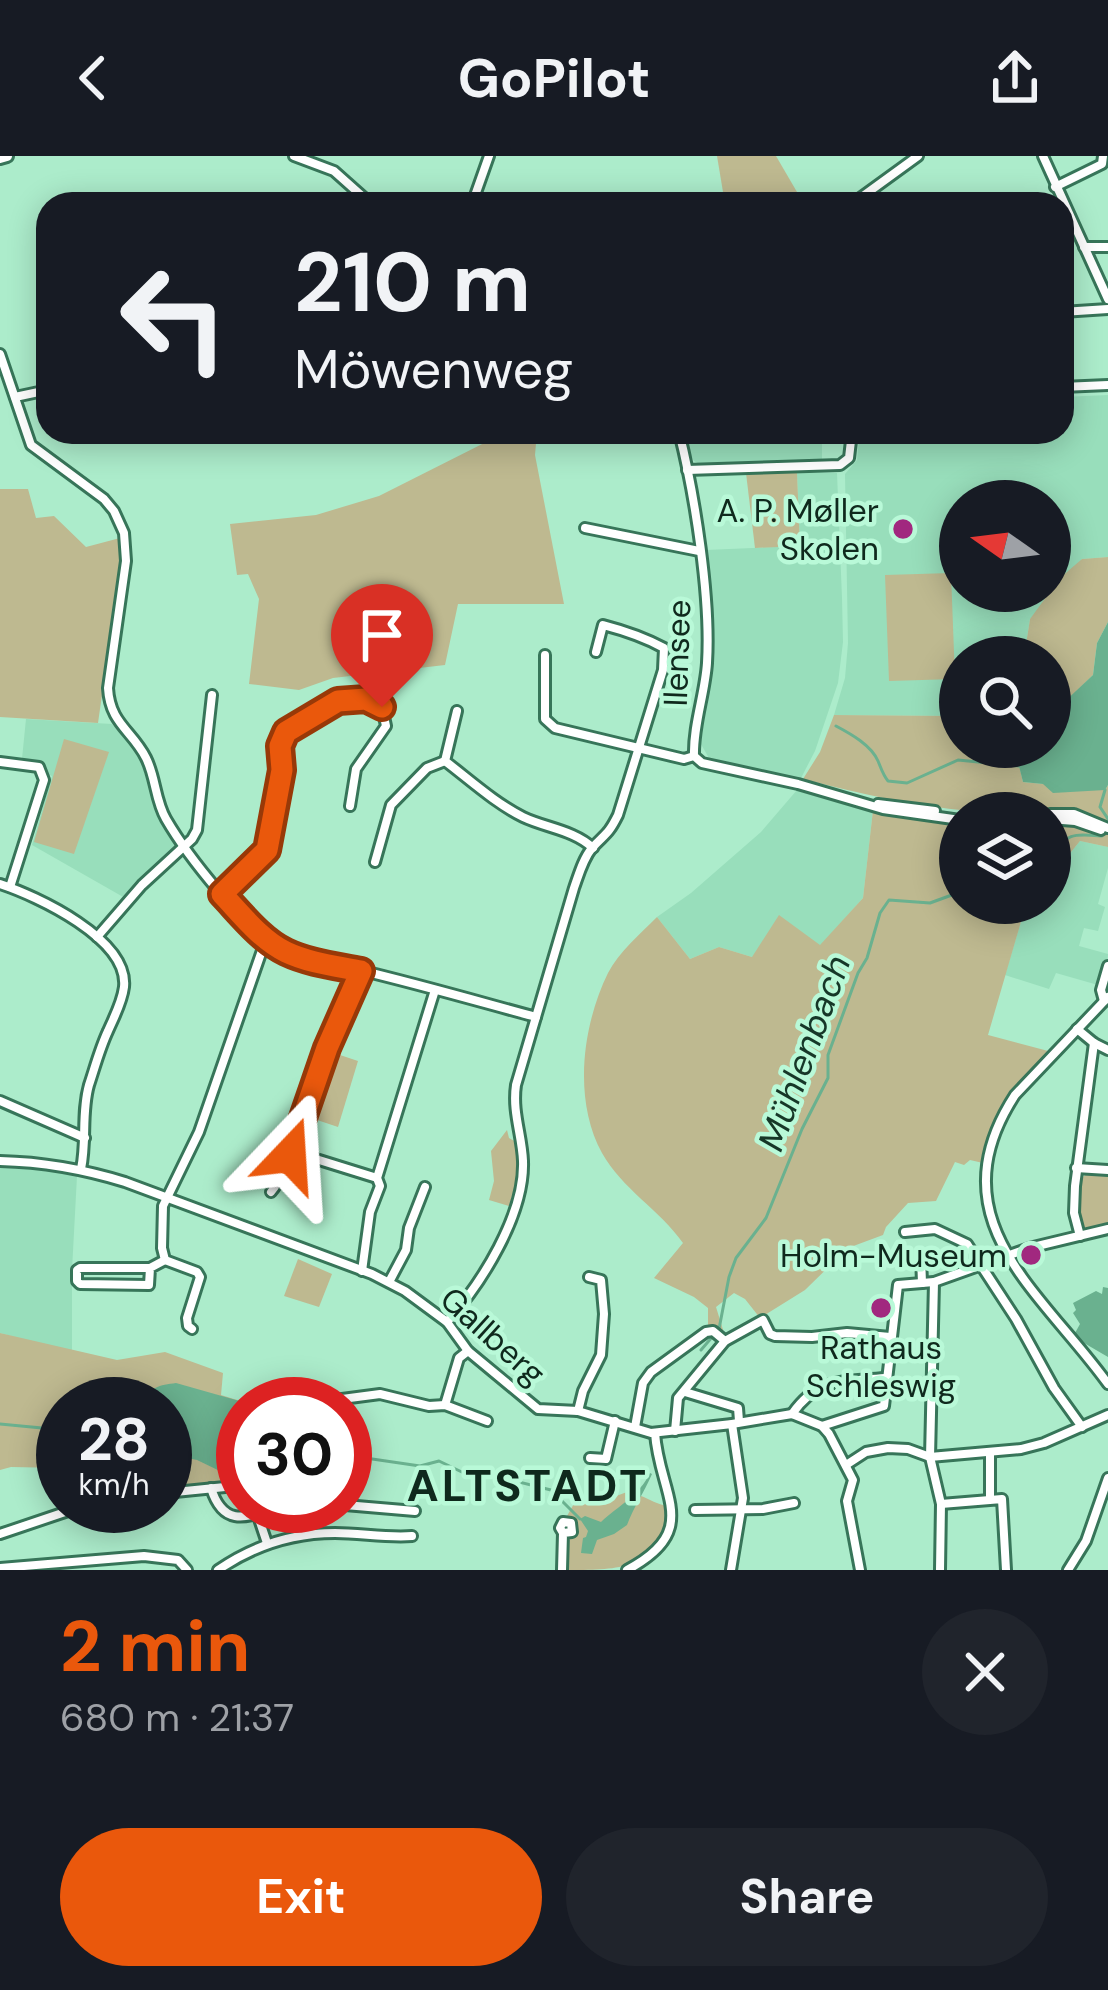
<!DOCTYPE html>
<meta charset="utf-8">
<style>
:root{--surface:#171b24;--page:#20242c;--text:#f1f3f6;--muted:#9ea1a6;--accent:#ea580c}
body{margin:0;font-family:"DM Sans",sans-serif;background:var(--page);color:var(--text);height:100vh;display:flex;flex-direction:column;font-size:45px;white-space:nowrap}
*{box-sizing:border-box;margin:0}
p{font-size:39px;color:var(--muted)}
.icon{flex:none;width:66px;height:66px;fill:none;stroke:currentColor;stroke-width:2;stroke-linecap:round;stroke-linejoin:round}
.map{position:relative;height:1414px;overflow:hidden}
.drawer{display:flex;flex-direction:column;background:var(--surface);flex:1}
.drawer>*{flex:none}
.top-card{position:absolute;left:36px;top:36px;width:1038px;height:252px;border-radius:36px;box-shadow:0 6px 30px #0003;background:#171b24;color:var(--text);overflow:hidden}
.needle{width:78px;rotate:284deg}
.fabs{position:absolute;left:939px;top:324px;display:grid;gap:24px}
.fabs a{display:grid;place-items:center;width:132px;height:132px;border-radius:50%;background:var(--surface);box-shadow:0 6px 30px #0003;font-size:60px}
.speed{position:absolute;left:36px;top:1221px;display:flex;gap:24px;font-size:60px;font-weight:700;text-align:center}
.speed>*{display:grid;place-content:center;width:156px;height:156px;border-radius:50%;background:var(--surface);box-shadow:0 6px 30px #0003;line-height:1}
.speed small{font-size:30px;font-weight:400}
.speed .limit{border:18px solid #d22;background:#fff;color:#111}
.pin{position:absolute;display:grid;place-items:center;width:102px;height:102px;color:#fff;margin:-123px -51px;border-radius:50% 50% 50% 0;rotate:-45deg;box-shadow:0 0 12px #0007}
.pin .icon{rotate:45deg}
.me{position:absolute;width:132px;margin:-66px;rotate:20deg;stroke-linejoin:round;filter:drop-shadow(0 0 9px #0008)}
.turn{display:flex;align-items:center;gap:42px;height:252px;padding:0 60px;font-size:54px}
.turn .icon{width:156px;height:156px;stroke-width:2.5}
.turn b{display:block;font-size:84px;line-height:102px}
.round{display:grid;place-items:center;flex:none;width:126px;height:126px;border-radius:63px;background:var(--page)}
.overview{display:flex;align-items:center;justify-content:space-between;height:204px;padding:0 60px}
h1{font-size:72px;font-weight:700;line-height:90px;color:var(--accent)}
.primary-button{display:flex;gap:24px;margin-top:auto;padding:24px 60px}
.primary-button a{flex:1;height:138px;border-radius:72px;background:var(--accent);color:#fff;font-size:48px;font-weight:700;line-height:138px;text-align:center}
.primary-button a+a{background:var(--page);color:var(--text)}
header{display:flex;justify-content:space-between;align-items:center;height:156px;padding:0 60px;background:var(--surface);font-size:54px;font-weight:700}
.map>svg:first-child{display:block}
.built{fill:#98debb;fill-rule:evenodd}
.green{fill:#beb990}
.water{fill:#6ab18f}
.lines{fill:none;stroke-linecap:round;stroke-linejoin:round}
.stream{stroke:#6ab18f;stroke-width:3}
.street-casing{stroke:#377559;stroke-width:14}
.secondary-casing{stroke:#377559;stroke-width:16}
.street{stroke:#fff;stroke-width:8}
.secondary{stroke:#fff;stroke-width:10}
.route-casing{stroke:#983908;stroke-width:30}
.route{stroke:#ea580c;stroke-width:21}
.poi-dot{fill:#a1287f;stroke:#b9f9d8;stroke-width:4.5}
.labels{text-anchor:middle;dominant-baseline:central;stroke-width:9;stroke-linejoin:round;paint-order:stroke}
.poi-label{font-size:33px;fill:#0f291d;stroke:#b9f9d8;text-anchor:end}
.street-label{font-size:33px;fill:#0f291d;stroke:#b9f9d8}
.water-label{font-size:36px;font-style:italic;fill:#163728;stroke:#b9f9d8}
.district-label{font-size:45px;font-weight:bold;letter-spacing:3px;fill:#0f291d;stroke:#b9f9d8}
</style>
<header><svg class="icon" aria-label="back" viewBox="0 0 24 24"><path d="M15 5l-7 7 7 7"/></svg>GoPilot<svg class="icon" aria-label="share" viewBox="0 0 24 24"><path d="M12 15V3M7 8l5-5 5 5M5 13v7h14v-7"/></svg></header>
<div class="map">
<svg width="1108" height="1414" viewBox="0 0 1108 1414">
<rect width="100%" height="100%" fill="#aceccb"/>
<g class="built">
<path d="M1108,239v162l-26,2 -52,60 -6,38h-64v59l-126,-1 11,-37 3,-35 -3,-169 12,-14 2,-21 52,-2 1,-5h150v-35zM960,345h90v90h-90z"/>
<polygon points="685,276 822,276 822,305 703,310 694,305 689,297"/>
<polygon points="797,316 837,317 842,442 843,486 838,527 815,595 800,624 710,604 701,588 713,490 706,394 800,390"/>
<polygon points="26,563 112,568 139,599 153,645 177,688 125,742 32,689 52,620 47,618 42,606 22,603"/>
<polygon points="797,634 873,654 863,742 820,790 752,801 719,791 690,803 657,761 691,737 761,676"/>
<polygon points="1080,685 1108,691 1108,712 1098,748 1105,751 1098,775 1084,772 1079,790 1108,798 1105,831 1056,817 1049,833 1005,819 1025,752 1029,747 1050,747 1050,722"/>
<polygon points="0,1010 36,1012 77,1020 72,1114 72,1196 0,1177"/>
</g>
<g class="green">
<polygon points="717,0 776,0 804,48 725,48"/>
<polygon points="506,276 537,276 535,299 564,448 458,448 445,509 333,522 299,534 249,528 259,443 248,418 237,419 230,368 316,359 379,340"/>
<polygon points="797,316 800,390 755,392 746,317"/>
<polygon points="0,333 28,333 36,362 54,360 86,391 120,382 121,405 98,567 0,561"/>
<polygon points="1108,401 1108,466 1097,487 1093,519 1061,550 1050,549 1050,501 1024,501 1030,463 1060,422 1082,403"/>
<polygon points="951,417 955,523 889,525 885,419"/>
<path d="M834,559l126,1v31h67l-8,18 4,17 82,8 3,-5v40c-50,-24 -86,-10 -138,-14 -57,-5 -112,-18 -167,-32l17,-27z"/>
<polygon points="64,583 109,596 74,698 34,686"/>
<path d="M873,654l87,14v79h69l-4,5 -37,127 64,17c-41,40 -58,53 -69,111l-13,-3 -6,5 -9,-3 -19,39 -28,2 -22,24 -3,8 -35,13 -43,42 -45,28 -15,-19 -11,-6 -18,14 8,26 -16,-6v-19l-14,-11 -40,-19 29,-35c-23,-33 -61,-54 -81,-90 -29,-53 -20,-127 6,-180 11,-21 32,-39 49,-56l33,42 29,-12 33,10 27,-42 41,30 43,-47z"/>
<path d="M1050,667c22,0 38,3 58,12v12l-28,-6 -30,37z"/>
<polygon points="331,896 358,905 338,971 308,961"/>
<path d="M507,974l2,8 7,4c3,24 1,41 -7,64l-20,-6 5,-19 -3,-30z"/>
<path d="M1089,1016l19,2v50c-5,2 -16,7 -21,5 -14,-4 -12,-39 -6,-50 2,-3 6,-5 8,-7z"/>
<polygon points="298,1103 332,1118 319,1151 284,1140"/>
<path d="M0,1177l117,27 48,-8 58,21 -2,22 29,9h-7v66c-21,18 -52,16 -78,19v-85h-102v64l-52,-1 -11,3z"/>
<path d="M627,1336c16,2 28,13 44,15 -13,63 -48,63 -106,63v-26l11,-14 -4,-11 -5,-3 9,-16 32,-1z"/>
</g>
<g class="water">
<polygon points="1108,466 1108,629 1105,634 1053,637 1043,628 1023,626 1019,610 1027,591 1050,591 1050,549 1061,549 1093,519 1097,487"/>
<polygon points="1103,1131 1108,1132 1108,1201 1084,1187 1075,1177 1080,1168 1073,1157 1076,1154 1073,1147 1096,1135 1102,1138"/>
<path d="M176,1227l74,21h-7v66l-10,9 -10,3 -1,-10 -25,-12 -24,-5 -8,-4v-47h-22c5,-17 17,-19 33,-21z"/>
<path d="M650,1317l2,1c-8,19 -18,32 -25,51l-13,9 -17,6 -5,14 -11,-1 2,-15 3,-1 2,-6 -8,-12 5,-3 16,6c17,-16 38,-26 49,-49z"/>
</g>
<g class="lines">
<g class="stream">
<path d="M836,570c15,8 35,19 42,35 3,7 5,14 10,20l19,2 51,-23 61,6"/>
<polyline points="1105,634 1100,651 1108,663"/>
<path d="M1050,700c17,-24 25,-22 52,-20"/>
<polyline points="701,1194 719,1173 729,1121 736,1102 766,1062 802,973 828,922 828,899 858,817 867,802 880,757 889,744 930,747 960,736"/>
<polyline points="0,1268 63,1274"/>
<polyline points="345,1299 420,1310 439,1305 468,1319"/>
<polyline points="495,1320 551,1334 580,1363"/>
</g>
<g class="street-casing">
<g id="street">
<polyline points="294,0 334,15 371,48"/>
<polyline points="1043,0 1108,143"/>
<polyline points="1055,31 1102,8 1103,0"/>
<polyline points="472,48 489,0"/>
<polyline points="852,48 918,0"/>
<polyline points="1084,91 1108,91"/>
<polyline points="1062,156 1108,153"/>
<path d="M0,198l31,91 73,54 10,12 10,22 2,28 -18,127c2,36 24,42 38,70 10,20 9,42 20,61 22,38 77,107 114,130 23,14 53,15 79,21 59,14 118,31 177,47"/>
<polyline points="1062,231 1108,229"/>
<polyline points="15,241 48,234"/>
<path d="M679,276c16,64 32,166 28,231 -2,31 -14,62 -13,93"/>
<polyline points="687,314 840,309 849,302 852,276"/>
<polyline points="585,372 699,395"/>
<polyline points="545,499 545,563 555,572 684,603 694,600 702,607 798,628 883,653 960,664"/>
<path d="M457,555l-12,50c25,19 50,42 78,56 23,11 51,13 70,31"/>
<polyline points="0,606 39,611 44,624 10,731"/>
<polyline points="878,648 935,655"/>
<polyline points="1050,658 1074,658 1108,672"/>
<polyline points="1050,663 1075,665 1101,674"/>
<polyline points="375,706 391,649 427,612 445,605"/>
<path d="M0,728c37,12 129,55 124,103 -2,16 -10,30 -16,44 -8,17 -13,36 -19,54 -8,28 -2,56 -8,84"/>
<polyline points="222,738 267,694 282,613 279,590 286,576 338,545 366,543 377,546 382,551 386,570 356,613 350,650"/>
<polyline points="97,781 142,729 192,683 197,674 212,539"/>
<polyline points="361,815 327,893 295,988 298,996 303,999 377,1022"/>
<path d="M1108,841l-93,98c-81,125 26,196 93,289"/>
<polyline points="1104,845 1101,834 1108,810"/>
<polyline points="1077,873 1094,887 1108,894"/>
<polyline points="0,945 85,982"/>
<path d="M0,1005c44,1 83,8 125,21l247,92 33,17 42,31 21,29 70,58 40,2 73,22 81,-9 60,-10 30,12 7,8 24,46 -6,21 13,69"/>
<polyline points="1076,1012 1108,1014"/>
<path d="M271,1036c13,-15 14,-34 25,-43"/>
<polyline points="905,1076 935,1073 967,1088 1016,1163 1054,1232 1082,1271"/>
<polyline points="1080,1080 1074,1057 1075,1030 1094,887"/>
<polyline points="921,1100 922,1127"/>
<polyline points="150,1112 149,1129 80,1128 77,1125 77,1114 80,1112 150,1112 165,1104"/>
<polyline points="362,1115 370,1056 380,1030 377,1022 435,834"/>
<polyline points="389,1126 406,1094 409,1072 425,1031"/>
<polyline points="934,1126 930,1301 941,1348 940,1414"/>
<path d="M447,1166c34,-38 78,-107 76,-161 -1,-26 -11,-49 -7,-76l58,-197c5,-14 9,-29 18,-40 14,-15 16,-13 26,-33l45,-145 1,-22c-20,-11 -38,-17 -61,-23l-7,27"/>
<polyline points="192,1173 188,1170 187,1162 200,1121 197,1116 165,1104 162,1092 163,1050 199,976 266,783"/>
<polyline points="685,1236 738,1252 739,1265"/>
<polyline points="304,1248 380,1238 429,1250 445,1249 487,1265"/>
<polyline points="445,1249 459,1202 468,1195"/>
<polyline points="578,1255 583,1235 601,1199 604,1158 601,1124 589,1121"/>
<path d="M792,1258c27,-38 51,-32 93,-36"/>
<polyline points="822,1270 884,1250 898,1129 934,1126 1029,1092 1108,1073"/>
<polyline points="635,1271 643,1227 651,1216 706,1176 713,1175 725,1185"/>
<polyline points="675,1275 678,1242 725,1185 763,1164 770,1178 775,1180 812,1181 847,1177 890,1181"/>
<polyline points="590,1302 606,1303 615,1265"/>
<polyline points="846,1309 866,1296 888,1292 908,1293 930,1301 1021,1293 1044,1287 1108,1259"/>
<path d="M211,1332c13,42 38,28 71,18"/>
<polyline points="165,1337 225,1331 243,1324"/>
<polyline points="990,1343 990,1297"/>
<polyline points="941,1348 1002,1343 1006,1414"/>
<polyline points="345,1349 415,1355"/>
<polyline points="695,1354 763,1353 794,1347"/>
<polyline points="257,1357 267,1387"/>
<polyline points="0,1378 83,1350"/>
<polyline points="0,1412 144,1400 178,1404 187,1414"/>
<path d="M218,1414c35,-24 74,-37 117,-37 26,0 51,5 77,3"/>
<polyline points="562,1414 563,1377 560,1372 563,1366 571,1367 572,1376 563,1377"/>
<path d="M627,1414c76,-40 32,-75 28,-137"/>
<polyline points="731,1414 743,1342 732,1268"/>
<polyline points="1068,1414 1086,1385 1108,1322"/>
</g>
</g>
<g class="secondary-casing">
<polyline id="secondary" points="0,2 7,0"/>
</g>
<use href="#street" class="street"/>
<use href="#secondary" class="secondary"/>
</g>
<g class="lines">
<g class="route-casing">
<path id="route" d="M290,999l6,-6v-11l31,-90 34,-77c-25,-5 -52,-8 -75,-19 -25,-12 -45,-38 -64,-58l45,-44 15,-80 -2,-24 6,-14 52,-31 28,-2 16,8"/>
</g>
<use href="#route" class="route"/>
</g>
<g class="poi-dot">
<circle cx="903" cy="373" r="12"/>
<circle cx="1031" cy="1099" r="12"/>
<circle cx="881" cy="1152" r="12"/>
</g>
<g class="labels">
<g class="poi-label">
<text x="879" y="354">A. P. Møller<tspan x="879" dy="38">Skolen</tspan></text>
<text x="1007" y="1099">Holm-Museum</text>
<text x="881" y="1191" text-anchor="middle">Rathaus<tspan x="881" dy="38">Schleswig</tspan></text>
</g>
<g class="street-label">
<text transform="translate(677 497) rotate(-88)">Ilensee</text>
<text transform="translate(493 1180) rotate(42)">Gallberg</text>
</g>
<g class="water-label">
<text transform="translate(804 897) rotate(-70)">Mühlenbach</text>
</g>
<g class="district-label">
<text x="528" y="1329">ALTSTADT</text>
</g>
</g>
</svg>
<div class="fabs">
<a><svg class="needle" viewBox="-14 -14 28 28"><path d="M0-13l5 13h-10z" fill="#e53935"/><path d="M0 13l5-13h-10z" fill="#9ea1a6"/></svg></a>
<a><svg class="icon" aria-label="search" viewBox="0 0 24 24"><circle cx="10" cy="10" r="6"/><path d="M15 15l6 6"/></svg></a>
<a><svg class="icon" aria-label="layers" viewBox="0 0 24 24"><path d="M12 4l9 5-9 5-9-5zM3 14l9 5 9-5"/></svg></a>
</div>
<div class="speed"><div>28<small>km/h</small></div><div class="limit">30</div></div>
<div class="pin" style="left:382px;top:551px;background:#d93025"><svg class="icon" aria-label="arrive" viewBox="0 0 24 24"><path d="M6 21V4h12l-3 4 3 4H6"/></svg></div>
<svg class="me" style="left:290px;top:999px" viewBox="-20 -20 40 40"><path d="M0-17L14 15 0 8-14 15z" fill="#ea580c" stroke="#fff" stroke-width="4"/></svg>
<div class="top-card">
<div class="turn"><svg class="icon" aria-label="left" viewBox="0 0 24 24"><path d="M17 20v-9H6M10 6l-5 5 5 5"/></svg><div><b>210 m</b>Möwenweg</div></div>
</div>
</div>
<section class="drawer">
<div class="overview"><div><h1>2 min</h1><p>680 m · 21:37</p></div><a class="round"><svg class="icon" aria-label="close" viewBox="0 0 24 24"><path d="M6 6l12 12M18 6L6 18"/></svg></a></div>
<div class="primary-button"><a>Exit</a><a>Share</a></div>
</section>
